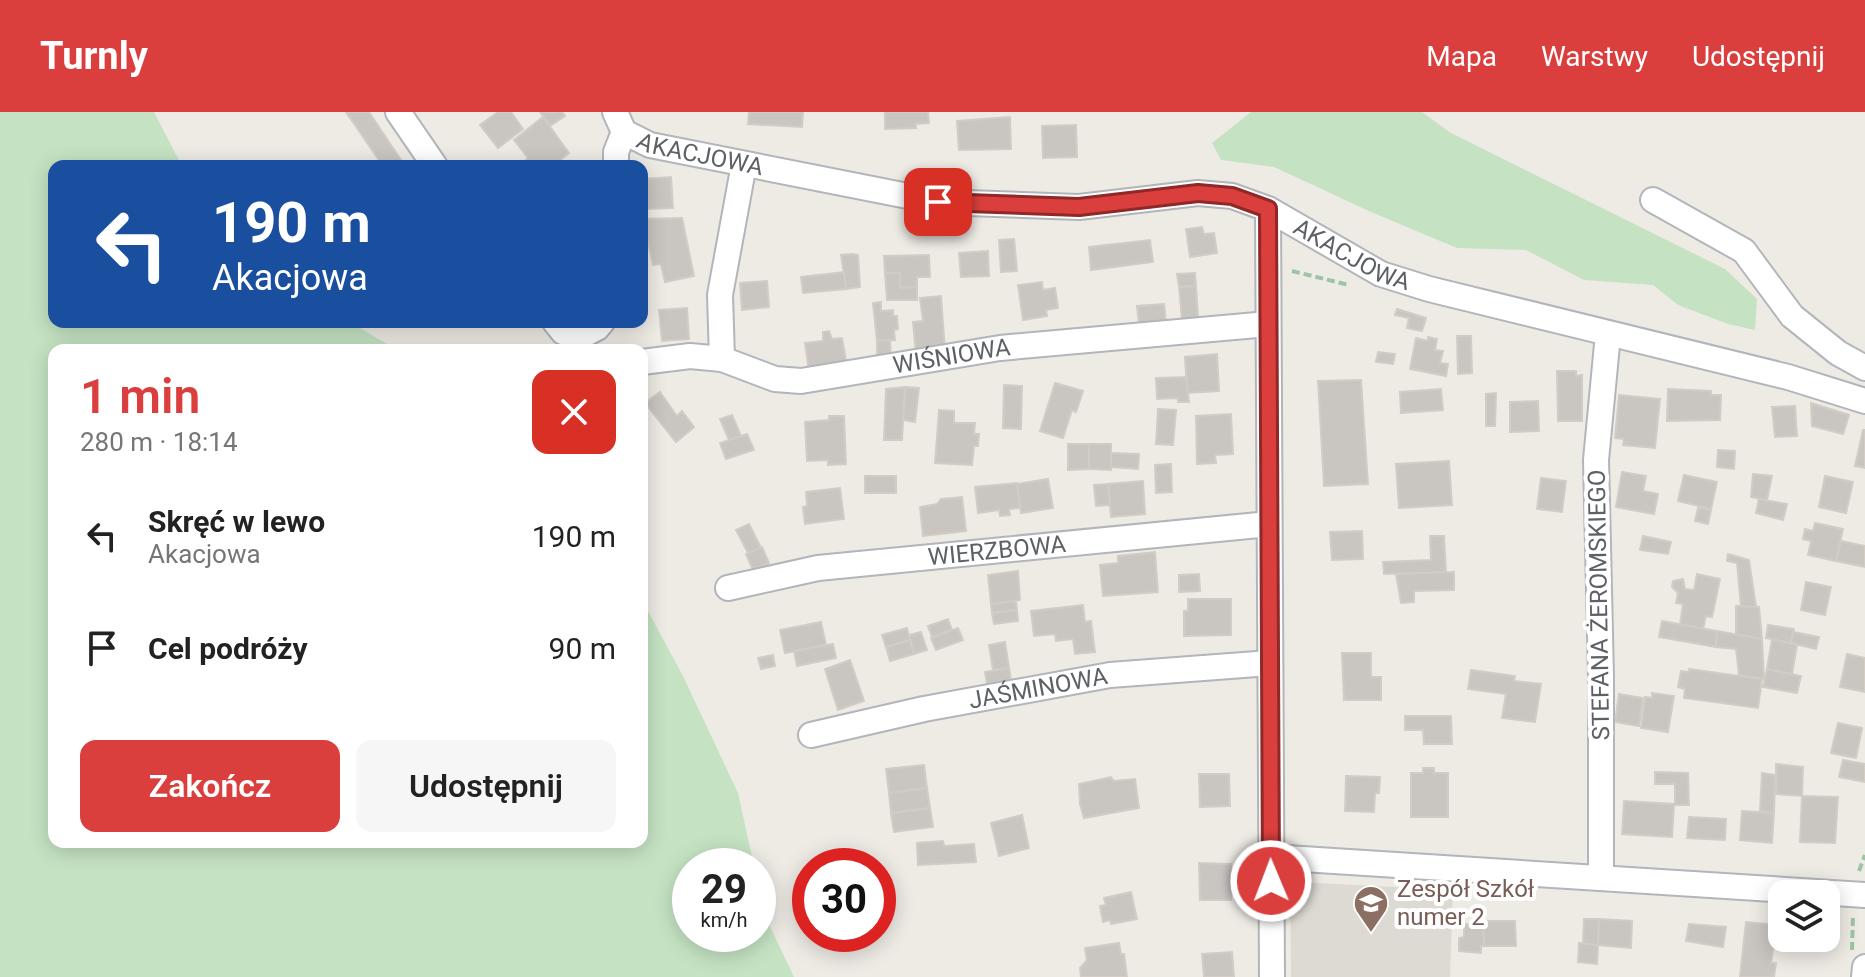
<!DOCTYPE html>
<html lang="pl">
<meta charset="utf-8">
<style>
:root{--surface:#fff;--page:#f6f6f6;--text:#222;--muted:#767676;--accent:#db3f3d}
body{margin:0;font-family:Roboto,sans-serif;background:var(--page);color:var(--text);height:100vh;display:flex;flex-direction:column;font-size:30px;white-space:nowrap}
*{box-sizing:border-box;margin:0}
p{font-size:26px;color:var(--muted)}
.icon{flex:none;width:44px;height:44px;fill:none;stroke:currentColor;stroke-width:2;stroke-linecap:round;stroke-linejoin:round}
.map{position:relative;flex:1;overflow:hidden}
.panel{position:absolute;left:48px;top:232px;width:600px;height:504px;display:flex;flex-direction:column;background:var(--surface);border-radius:16px;box-shadow:0 4px 20px #0003}
.panel>*{flex:none}
.top-card{position:absolute;left:48px;top:48px;width:600px;height:168px;border-radius:16px;box-shadow:0 4px 20px #0003;background:#1a4fa0;color:#fff;overflow:hidden}
.controls{position:absolute;left:1768px;top:768px;display:grid;gap:16px}
.controls a{display:grid;place-items:center;width:72px;height:72px;border-radius:16px;background:var(--surface);box-shadow:0 4px 20px #0003;font-size:40px}
.speed{position:absolute;left:672px;top:736px;display:flex;gap:16px;font-size:40px;font-weight:700;text-align:center}
.speed>*{display:grid;place-content:center;width:104px;height:104px;border-radius:50%;background:var(--surface);box-shadow:0 4px 20px #0003;line-height:1}
.speed small{font-size:20px;font-weight:400}
.speed .limit{border:12px solid #d22;background:#fff;color:#111}
.pin{position:absolute;display:grid;place-items:center;width:68px;height:68px;color:#fff;margin:-34px;border-radius:16px;box-shadow:0 4px 12px #0006}
.me{position:absolute;width:88px;margin:-44px;rotate:359deg;stroke-linejoin:round;filter:drop-shadow(0 0 6px #0008)}
.turn{display:flex;align-items:center;gap:28px;height:168px;padding:0 32px;font-size:36px}
.turn .icon{width:104px;height:104px;stroke-width:2.5}
.turn b{display:block;font-size:56px;line-height:68px}
.round{display:grid;place-items:center;flex:none;width:84px;height:84px;border-radius:16px;background:var(--page)}
.overview{display:flex;align-items:center;justify-content:space-between;height:136px;padding:0 32px}
h1{font-size:48px;font-weight:600;line-height:60px;color:var(--accent)}
.cta{display:flex;gap:16px;margin-top:auto;padding:16px 32px}
.cta a{flex:1;height:92px;border-radius:16px;background:var(--accent);color:#fff;font-size:32px;font-weight:600;line-height:92px;text-align:center}
.cta a+a{background:var(--page);color:var(--text)}
ul{padding:0;list-style:none}
li{display:flex;align-items:center;gap:24px;height:112px;padding:0 32px}
li div{flex:1}
li b{display:block;font-size:30px}
li em{font-style:normal}
header{display:flex;align-items:center;gap:48px;box-sizing:border-box;height:112px;padding:0 40px;background:var(--accent);color:#fff}
header strong{font-size:38px}
nav{display:flex;gap:44px;margin-inline-start:auto;font-size:28px}
.map>svg:first-child{display:block}
.education{fill:#dddad3}
.green{fill:#c5e3c3}
.building{fill:#c9c6c2;stroke:#d2ccc4;stroke-width:2}
.lines{fill:none;stroke-linecap:round;stroke-linejoin:round}
.minor-casing{stroke:#b2b5b9;stroke-width:28}
.path{stroke:#9dc4a5;stroke-width:4;stroke-dasharray:8 4;stroke-linecap:butt}
.minor{stroke:#fff;stroke-width:24}
.route-casing{stroke:#8e2928;stroke-width:20}
.route{stroke:#db3f3d;stroke-width:14}
.labels{text-anchor:middle;dominant-baseline:central;stroke-width:8;stroke-linejoin:round;paint-order:stroke}
.street-label{font-size:24px;fill:#5d6064;stroke:#fff}
.education-label{font-size:24px;fill:#785e54;stroke:#fff;text-anchor:start}
</style>
<header>
<strong>Turnly</strong>
<nav><a>Mapa</a><a>Warstwy</a><a>Udostępnij</a></nav>
</header>
<div class="map">
<svg width="1865" height="865" viewBox="0 0 1865 865">
<rect width="100%" height="100%" fill="#eeebe5"/>
<polygon class="education" points="1299,770 1453,778 1450,865 1291,865 1290,780"/>
<g class="green">
<polygon points="0,0 154,0 182,54 54,54 54,210 350,210 397,238 54,238 54,730 642,730 642,488 683,564 738,681 754,754 690,754 690,822 758,822 758,773 765,804 794,865 0,865"/>
<polygon points="1251,0 1422,0 1451,21 1725,157 1757,187 1755,218 1728,212 1678,193 1653,173 1584,168 1526,138 1457,136 1371,100 1274,55 1221,48 1212,31"/>
</g>
<g class="building">
<polygon points="346,0 369,0 405,54 383,54"/>
<polygon points="498,0 511,0 523,17 498,36 480,13"/>
<polygon points="540,0 562,0 565,4 550,14"/>
<polygon points="749,0 803,0 802,15 748,12"/>
<polygon points="885,0 928,0 929,11 916,12 916,16 885,17"/>
<polygon points="543,5 569,41 552,54 519,54 528,46 514,28"/>
<polygon points="1010,5 1011,37 959,38 957,9"/>
<polygon points="1076,13 1077,45 1043,46 1042,14"/>
<polygon points="671,65 673,96 645,97 644,67"/>
<polygon points="682,106 694,164 665,170 661,152 653,153 643,107"/>
<polygon points="1202,115 1204,122 1214,121 1217,141 1190,145 1186,117"/>
<polygon points="1014,127 1017,159 1001,160 999,128"/>
<polygon points="1150,128 1153,150 1091,158 1089,135"/>
<polygon points="988,139 989,164 961,165 959,141"/>
<polygon points="852,142 858,143 860,175 846,177 841,143"/>
<polygon points="929,143 930,165 917,165 917,175 900,176 900,161 885,161 884,144"/>
<polygon points="844,160 846,177 803,181 801,165"/>
<polygon points="885,161 900,161 900,176 917,175 917,188 887,188"/>
<polygon points="1195,161 1196,174 1179,175 1177,162"/>
<polygon points="767,169 769,195 742,198 740,171"/>
<polygon points="1042,170 1043,178 1055,176 1058,196 1046,198 1047,204 1023,208 1018,173"/>
<polygon points="1196,174 1198,207 1182,208 1179,175"/>
<polygon points="941,184 945,239 916,242 913,210 923,209 920,186"/>
<polygon points="881,190 881,199 893,198 893,204 897,204 898,217 894,218 895,228 877,229 873,191"/>
<polygon points="1164,192 1166,210 1139,212 1137,194"/>
<polygon points="687,196 689,227 662,229 659,198"/>
<polygon points="1397,197 1426,206 1422,219 1407,216 1409,206 1395,203"/>
<polygon points="829,219 832,227 842,226 847,254 809,259 805,231 823,229 823,220"/>
<polygon points="1457,224 1471,224 1472,261 1458,262"/>
<polygon points="1428,225 1437,227 1435,238 1443,239 1440,251 1448,252 1446,264 1410,257 1416,226 1428,229"/>
<polygon points="890,228 891,246 877,248 877,229"/>
<polygon points="1378,240 1395,242 1393,252 1376,250"/>
<polygon points="1217,242 1219,279 1187,281 1185,245"/>
<polygon points="1557,259 1576,259 1576,264 1582,263 1582,309 1558,309"/>
<polygon points="1186,265 1189,290 1178,290 1178,286 1157,287 1156,266"/>
<polygon points="1361,268 1368,372 1324,374 1318,269"/>
<polygon points="1055,271 1083,279 1076,300 1072,298 1063,326 1040,319"/>
<polygon points="1004,273 1022,274 1021,317 1003,316"/>
<polygon points="905,275 919,276 915,310 903,308"/>
<polygon points="905,275 902,328 884,328 886,277"/>
<polygon points="1441,277 1443,298 1401,301 1400,280"/>
<polygon points="1668,277 1711,279 1711,283 1721,283 1720,308 1667,309"/>
<polygon points="660,280 677,304 682,299 694,315 676,330 645,291"/>
<polygon points="1496,281 1495,314 1486,314 1486,282"/>
<polygon points="1619,283 1660,287 1655,336 1623,333 1624,327 1615,326"/>
<polygon points="1538,289 1539,319 1510,320 1510,290"/>
<polygon points="1811,291 1849,303 1843,322 1812,314"/>
<polygon points="1795,294 1797,324 1775,325 1772,295"/>
<polygon points="1158,297 1176,298 1173,333 1156,332"/>
<polygon points="939,298 954,299 954,311 975,311 974,322 979,322 978,334 974,334 972,353 935,351"/>
<polygon points="1231,302 1233,342 1215,343 1216,351 1197,352 1196,304"/>
<polygon points="732,303 741,324 729,328 720,307"/>
<polygon points="829,304 844,304 846,352 828,353 828,348 807,349 805,310 829,308"/>
<polygon points="1863,318 1865,318 1865,356 1855,354"/>
<polygon points="747,322 754,338 726,347 720,331"/>
<polygon points="1068,332 1089,332 1089,357 1068,358"/>
<polygon points="1089,332 1111,332 1111,358 1089,357"/>
<polygon points="1718,338 1735,339 1734,357 1717,355"/>
<polygon points="1111,341 1139,342 1138,357 1111,355"/>
<polygon points="1449,349 1452,393 1399,396 1396,352"/>
<polygon points="1171,352 1172,380 1156,381 1155,353"/>
<polygon points="1622,360 1646,364 1643,379 1658,382 1654,402 1616,395"/>
<polygon points="1753,362 1772,364 1767,388 1751,385"/>
<polygon points="1684,363 1717,370 1711,397 1678,389"/>
<rect x="865" y="364" width="31" height="17"/>
<polygon points="1825,364 1853,370 1846,401 1819,395"/>
<polygon points="1541,366 1566,369 1562,400 1537,397"/>
<polygon points="1048,367 1053,396 1021,401 1017,372"/>
<polygon points="1143,369 1145,402 1111,405 1108,372"/>
<polygon points="1017,371 1020,396 1009,397 1010,403 1000,404 999,398 978,401 975,375"/>
<polygon points="1108,372 1110,393 1096,394 1094,373"/>
<polygon points="840,376 844,407 805,412 803,395 807,394 806,380"/>
<polygon points="962,385 966,419 923,424 920,395 937,392 941,387"/>
<polygon points="1759,387 1787,392 1783,408 1756,401"/>
<polygon points="1698,396 1711,398 1708,412 1695,409"/>
<polygon points="1815,411 1843,417 1836,449 1808,443 1811,429 1803,427 1805,417 1813,419"/>
<polygon points="749,412 761,436 748,441 736,418"/>
<polygon points="1362,419 1363,447 1332,448 1330,420"/>
<polygon points="1430,424 1444,424 1446,460 1384,462 1383,450 1431,448"/>
<polygon points="1643,424 1671,430 1668,442 1640,438"/>
<polygon points="1841,429 1865,434 1865,455 1836,449"/>
<polygon points="762,435 769,451 753,458 746,442"/>
<polygon points="1155,440 1158,480 1103,484 1100,453 1118,451 1118,444"/>
<polygon points="1728,442 1749,448 1756,495 1741,495 1737,451 1727,449"/>
<polygon points="1018,459 1020,488 991,492 988,463"/>
<polygon points="1454,460 1454,478 1414,479 1414,490 1401,491 1396,462"/>
<polygon points="1199,462 1200,479 1179,480 1179,463"/>
<polygon points="1697,462 1720,467 1712,505 1706,504 1703,517 1680,513 1683,492 1676,491 1678,481 1672,475 1673,469 1683,467 1685,477 1694,478"/>
<polygon points="1806,470 1831,475 1825,503 1801,498"/>
<polygon points="1188,487 1231,487 1231,523 1184,524 1184,499 1188,499"/>
<polygon points="1016,489 1017,498 992,501 991,492"/>
<polygon points="1083,493 1085,510 1091,509 1095,540 1075,542 1073,527 1056,529 1055,522 1034,524 1031,499"/>
<polygon points="1736,494 1759,495 1762,527 1736,523"/>
<polygon points="1017,498 1018,509 994,512 992,501"/>
<polygon points="948,507 952,518 932,525 928,514"/>
<polygon points="1662,509 1717,519 1716,535 1659,525"/>
<polygon points="821,510 826,533 785,541 780,518"/>
<polygon points="1768,513 1794,517 1791,531 1766,526"/>
<polygon points="907,516 910,528 886,535 882,523"/>
<polygon points="958,516 963,528 936,538 931,526"/>
<polygon points="1717,519 1762,527 1764,567 1739,563 1736,537 1716,535"/>
<polygon points="921,520 927,538 914,542 909,523"/>
<polygon points="1793,520 1819,525 1816,537 1791,531"/>
<polygon points="1772,527 1797,533 1792,562 1767,557"/>
<polygon points="910,528 914,542 890,549 886,535"/>
<polygon points="1005,530 1009,556 993,558 989,533"/>
<polygon points="833,532 836,546 797,554 794,539"/>
<polygon points="1342,541 1371,541 1371,565 1381,565 1381,588 1344,588"/>
<polygon points="1847,542 1865,546 1865,580 1840,575"/>
<polygon points="773,543 775,554 761,557 758,546"/>
<polygon points="850,548 864,589 838,598 825,557"/>
<polygon points="1009,556 1011,568 987,572 985,560"/>
<polygon points="1689,557 1762,567 1758,596 1684,586 1685,577 1678,575 1681,559 1689,560"/>
<polygon points="1767,557 1801,564 1797,581 1763,575"/>
<polygon points="1471,558 1515,564 1514,569 1541,572 1535,610 1502,606 1506,582 1468,577"/>
<polygon points="1652,581 1674,584 1668,620 1641,616 1645,585 1652,586"/>
<polygon points="1619,582 1643,586 1639,614 1615,610"/>
<polygon points="1405,604 1451,604 1452,632 1424,632 1423,618 1405,618"/>
<polygon points="1838,611 1862,616 1856,646 1831,641"/>
<polygon points="1843,648 1865,652 1865,670 1839,665"/>
<polygon points="1776,652 1803,655 1802,684 1776,682"/>
<polygon points="924,653 927,676 889,681 886,657"/>
<polygon points="1423,656 1434,656 1434,661 1448,661 1448,705 1411,705 1411,661 1423,661"/>
<polygon points="1655,660 1688,661 1689,693 1675,693 1675,672 1655,672"/>
<polygon points="1762,661 1775,663 1774,701 1760,699"/>
<polygon points="1199,662 1229,662 1230,694 1200,695"/>
<polygon points="1346,664 1380,665 1379,681 1375,681 1374,700 1345,699"/>
<polygon points="1111,665 1114,669 1135,667 1139,696 1084,706 1080,692 1079,672"/>
<polygon points="927,676 930,696 891,701 889,681"/>
<polygon points="1802,684 1838,685 1835,731 1800,730"/>
<polygon points="1624,689 1674,692 1672,725 1622,722"/>
<polygon points="930,696 933,715 894,720 891,701"/>
<polygon points="1742,699 1774,701 1772,731 1740,728"/>
<polygon points="1022,703 1029,736 999,744 991,711"/>
<polygon points="1689,705 1726,707 1725,728 1687,726"/>
<polygon points="943,729 944,734 974,732 976,750 918,753 917,731"/>
<polygon points="1199,751 1231,752 1231,788 1200,788"/>
<polygon points="1131,780 1137,807 1111,812 1110,808 1103,810 1100,794 1106,793 1104,786"/>
<polygon points="1584,807 1599,807 1598,833 1583,832"/>
<polygon points="1599,807 1632,809 1631,836 1598,833"/>
<polygon points="1483,809 1515,809 1516,834 1484,834"/>
<polygon points="1746,810 1777,813 1771,851 1776,851 1774,865 1740,865"/>
<polygon points="1464,812 1483,812 1484,834 1481,834 1481,841 1459,839 1459,826 1464,825"/>
<polygon points="1689,812 1726,815 1723,835 1686,829"/>
<polygon points="1119,831 1121,842 1124,842 1127,865 1081,865 1080,856 1087,848 1085,836"/>
<polygon points="1579,831 1598,833 1597,852 1578,850"/>
<polygon points="1232,840 1234,865 1204,865 1202,842"/>
</g>
<g class="lines">
<g class="minor-casing">
<g id="minor">
<polyline points="398,0 435,54"/>
<path id="s1" d="M615,0l9,20 26,13 288,57 141,5 119,-14 34,3 36,13 113,65 48,15 359,88 77,24"/>
<polyline points="616,54 616,40 624,20"/>
<polyline points="1653,88 1744,139 1792,204 1838,241 1865,256"/>
<polyline points="1268,97 1272,865"/>
<polyline points="555,210 563,220 578,226 597,216 602,210"/>
<polyline points="722,247 720,183 744,52"/>
<path id="s2" d="M642,250l48,-6 32,3 53,20 26,2 199,-33 268,-24"/>
<path id="s3" d="M728,476l90,-20 451,-44"/>
<path id="s4" d="M811,623l113,-26 186,-34 160,-12"/>
<polyline points="1271,745 1865,783"/>
<polyline points="1601,764 1601,565 1596,348 1608,222"/>
<polyline points="1864,865 1865,855"/>
</g>
</g>
<g class="path">
<polyline points="1292,159 1349,173"/>
<polyline points="1859,759 1865,743"/>
<polyline points="1852,838 1853,803"/>
</g>
<use href="#minor" class="minor"/>
</g>
<g class="lines">
<g class="route-casing">
<polyline id="route" points="938,90 1079,95 1198,81 1232,84 1268,97 1271,769"/>
</g>
<use href="#route" class="route"/>
</g>
<defs>
<g id="school-pin" transform="scale(1.8)"><path d="M0 17L-7.5 6A9.5 9.5 0 1 1 7.5 6Z" fill="#8d6e63" stroke="#fff"/><path d="M0-5L7-2L0 1L-7-2ZM-4 1L0 2.5L4 1V4Q0 6-4 4Z" fill="#fff"/></g>
</defs>
<g fill-rule="evenodd">
<use href="#school-pin" x="1371" y="791"/>
</g>
<g class="labels">
<g class="street-label">
<text stroke="none"><textPath href="#s1" startOffset="102">AKACJOWA</textPath></text>
<text stroke="none"><textPath href="#s1" startOffset="774">AKACJOWA</textPath></text>
<text stroke="none"><textPath href="#s2" startOffset="316">WIŚNIOWA</textPath></text>
<text stroke="none"><textPath href="#s3" startOffset="272">WIERZBOWA</textPath></text>
<text transform="translate(1599 493) rotate(-91)">STEFANA ŻEROMSKIEGO</text>
<text stroke="none"><textPath href="#s4" startOffset="232">JAŚMINOWA</textPath></text>
</g>
<g class="education-label">
<text x="1397" y="777">Zespół Szkół<tspan x="1397" dy="28">numer 2</tspan></text>
</g>
</g>
</svg>
<div class="controls">
<a><svg class="icon" aria-label="layers" viewBox="0 0 24 24"><path d="M12 4l9 5-9 5-9-5zM3 14l9 5 9-5"/></svg></a>
</div>
<div class="speed"><div>29<small>km/h</small></div><div class="limit">30</div></div>
<div class="pin" style="left:938px;top:90px;background:#d93025"><svg class="icon" aria-label="arrive" viewBox="0 0 24 24"><path d="M6 21V4h12l-3 4 3 4H6"/></svg></div>
<svg class="me" style="left:1271px;top:769px" viewBox="-20 -20 40 40"><circle r="17" fill="#db3f3d" stroke="#fff" stroke-width="3"/><path d="M0-11L8 9 0 5-8 9z" fill="#fff"/></svg>
<div class="top-card">
<div class="turn"><svg class="icon" aria-label="left" viewBox="0 0 24 24"><path d="M17 20v-9H6M10 6l-5 5 5 5"/></svg><div><b>190 m</b>Akacjowa</div></div>
</div>
<section class="panel">
<div class="overview"><div><h1>1 min</h1><p>280 m · 18:14</p></div><a class="round" style="background:#d93025;color:#fff"><svg class="icon" aria-label="close" viewBox="0 0 24 24"><path d="M6 6l12 12M18 6L6 18"/></svg></a></div>
<ul>
<li><svg class="icon" aria-label="left" viewBox="0 0 24 24"><path d="M17 20v-9H6M10 6l-5 5 5 5"/></svg><div><b>Skręć w lewo</b><p>Akacjowa</p></div><em>190 m</em></li>
<li><svg class="icon" aria-label="arrive" viewBox="0 0 24 24"><path d="M6 21V4h12l-3 4 3 4H6"/></svg><div><b>Cel podróży</b></div><em>90 m</em></li>
</ul>
<div class="cta"><a>Zakończ</a><a>Udostępnij</a></div>
</section>
</div>
